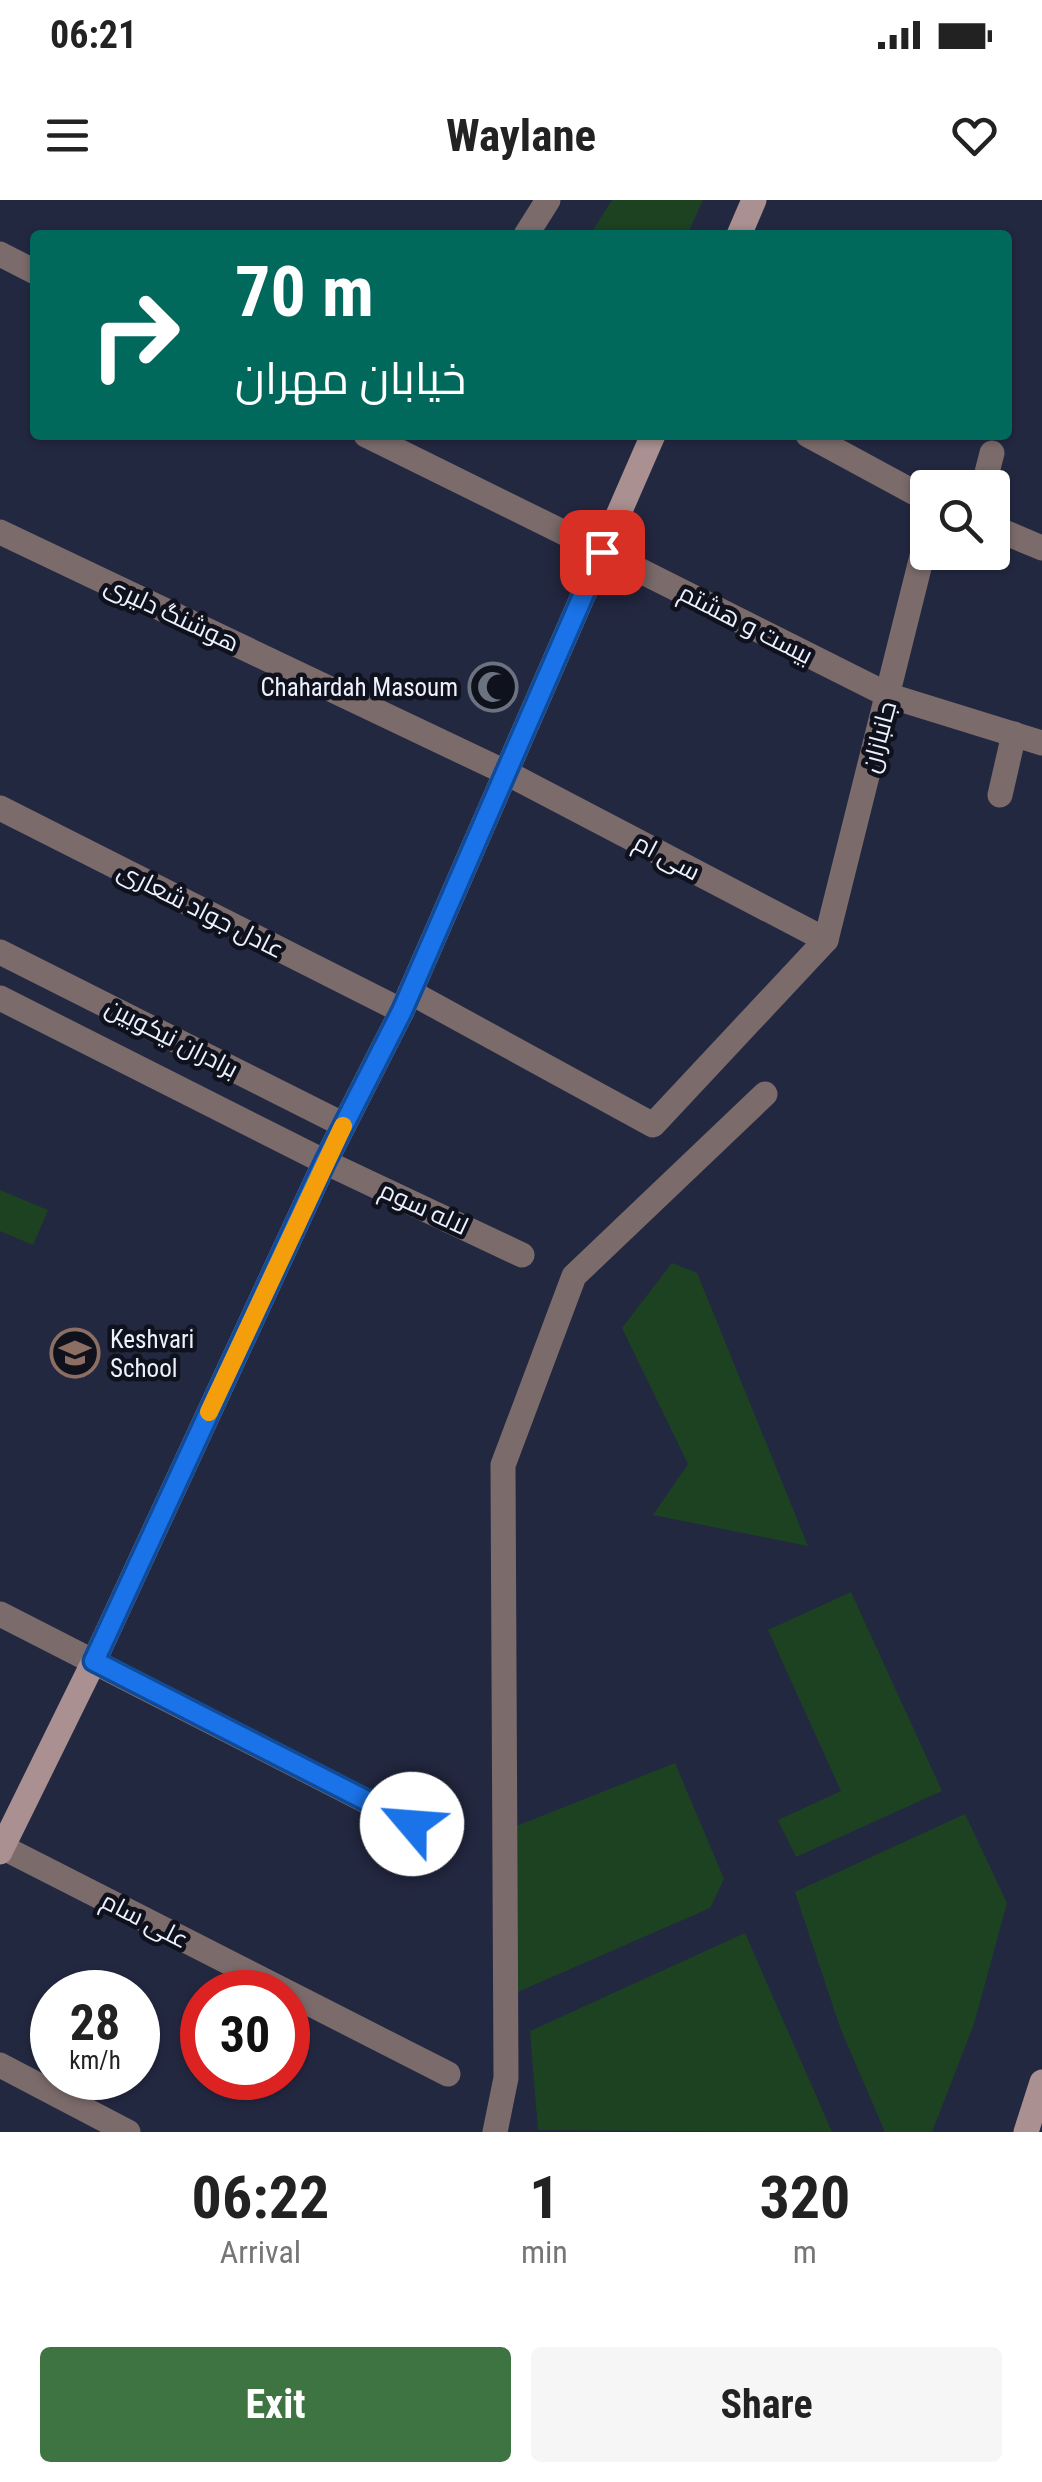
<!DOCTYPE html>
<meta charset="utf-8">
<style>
:root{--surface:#fff;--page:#f6f6f6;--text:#222;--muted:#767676;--accent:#3e7342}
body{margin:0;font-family:"Roboto Condensed",Cairo,sans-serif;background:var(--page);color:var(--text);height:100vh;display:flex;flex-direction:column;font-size:38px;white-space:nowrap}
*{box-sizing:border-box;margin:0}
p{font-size:32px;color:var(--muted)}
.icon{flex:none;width:55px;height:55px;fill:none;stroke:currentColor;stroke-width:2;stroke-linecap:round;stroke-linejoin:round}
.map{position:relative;height:1932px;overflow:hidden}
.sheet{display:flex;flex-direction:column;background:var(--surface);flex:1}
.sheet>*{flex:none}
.top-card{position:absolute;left:30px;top:30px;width:982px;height:210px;border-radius:10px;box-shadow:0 2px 8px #0004;background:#00695c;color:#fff;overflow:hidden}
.tools{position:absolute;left:910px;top:270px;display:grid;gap:20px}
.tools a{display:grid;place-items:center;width:100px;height:100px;border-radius:10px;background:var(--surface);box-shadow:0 2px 8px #0004;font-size:50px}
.speed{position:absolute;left:30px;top:1770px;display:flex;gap:20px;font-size:50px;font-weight:700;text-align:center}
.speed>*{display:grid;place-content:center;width:130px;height:130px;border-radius:50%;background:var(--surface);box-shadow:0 2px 8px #0004;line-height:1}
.speed small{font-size:25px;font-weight:400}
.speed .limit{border:15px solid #d22;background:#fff;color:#111}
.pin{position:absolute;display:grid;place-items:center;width:85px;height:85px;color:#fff;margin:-42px;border-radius:20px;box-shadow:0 5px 15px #0006}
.me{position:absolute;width:110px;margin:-55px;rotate:297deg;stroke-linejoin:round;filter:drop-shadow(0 0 8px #0008)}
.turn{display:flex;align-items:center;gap:35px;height:210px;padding:0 40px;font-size:45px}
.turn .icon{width:130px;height:130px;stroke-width:2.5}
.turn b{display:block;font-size:70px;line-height:85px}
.eta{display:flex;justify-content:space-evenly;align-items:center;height:170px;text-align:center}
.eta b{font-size:60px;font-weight:700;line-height:70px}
.primary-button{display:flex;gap:20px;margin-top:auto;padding:20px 40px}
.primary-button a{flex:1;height:115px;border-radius:10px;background:var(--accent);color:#fff;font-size:40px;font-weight:700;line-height:115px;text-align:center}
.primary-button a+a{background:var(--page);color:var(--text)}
.status{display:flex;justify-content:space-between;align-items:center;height:70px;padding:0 50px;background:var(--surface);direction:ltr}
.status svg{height:28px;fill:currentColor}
header{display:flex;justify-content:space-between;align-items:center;height:130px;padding:0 40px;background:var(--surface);font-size:45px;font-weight:700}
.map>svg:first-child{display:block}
.green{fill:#1c4222}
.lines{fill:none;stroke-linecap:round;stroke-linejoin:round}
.minor{stroke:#7c6b6b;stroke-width:25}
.tertiary{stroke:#7c6b6b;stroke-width:25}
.secondary{stroke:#aa9090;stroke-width:25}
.route-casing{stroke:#114b97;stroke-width:25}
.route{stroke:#1a73e8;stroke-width:18}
.slow{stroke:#f59e0b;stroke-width:18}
.labels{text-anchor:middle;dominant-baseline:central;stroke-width:9;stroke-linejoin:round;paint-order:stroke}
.street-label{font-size:25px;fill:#edf1fe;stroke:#0f121d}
.poi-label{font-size:25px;fill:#edf1fe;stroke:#0f121d;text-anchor:end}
</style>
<div class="status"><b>06:21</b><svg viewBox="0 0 49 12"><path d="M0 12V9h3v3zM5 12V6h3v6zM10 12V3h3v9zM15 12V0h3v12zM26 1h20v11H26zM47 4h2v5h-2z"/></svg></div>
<header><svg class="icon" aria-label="menu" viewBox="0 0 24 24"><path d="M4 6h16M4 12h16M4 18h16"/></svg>Waylane<svg class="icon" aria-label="heart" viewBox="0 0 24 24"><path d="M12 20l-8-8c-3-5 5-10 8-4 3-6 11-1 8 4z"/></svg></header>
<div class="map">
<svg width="1042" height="1932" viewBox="0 0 1042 1932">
<rect width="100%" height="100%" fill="#232841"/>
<g class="green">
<polygon points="612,0 703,0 687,35 590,35"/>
<polygon points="0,990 48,1010 33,1045 0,1031"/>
<polygon points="672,1063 697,1073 808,1346 653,1315 688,1264 622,1128"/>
<polygon points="851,1392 942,1591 796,1657 778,1620 841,1591 768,1430"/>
<polygon points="675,1563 724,1679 710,1708 513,1794 509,1629"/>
<polygon points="965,1614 1007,1703 974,1824 932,1932 885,1932 841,1830 795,1692"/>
<polygon points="745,1733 832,1932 538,1930 530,1831"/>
</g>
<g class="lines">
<g class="minor">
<polyline points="526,35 548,0"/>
<polyline points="808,235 928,300"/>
<polyline points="983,288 992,253"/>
<polyline points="992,327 1042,348"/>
<polyline points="0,332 507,573 826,740"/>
<polyline points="603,352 890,496 1042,543"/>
<polyline points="1000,595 1014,534"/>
<polyline points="0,608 402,811"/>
<polyline points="0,752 344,925"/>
<polyline points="410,792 653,925 826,740 928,332"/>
<polyline points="0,798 325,962 522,1055"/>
<polyline points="0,1414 413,1625"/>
<polyline points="0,1646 448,1874"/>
<polyline points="0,1865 128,1932"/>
<polyline points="495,1932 506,1878 503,1265 574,1076 765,894"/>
</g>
<g class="tertiary">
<polyline points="0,54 35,72"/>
<polyline points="366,235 603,352"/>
</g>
<g class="secondary">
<polyline points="739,35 754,0"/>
<polyline points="0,1652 94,1461 325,962 402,811 653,235"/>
<polyline points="1026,1932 1042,1882"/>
</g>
</g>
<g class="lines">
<g class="route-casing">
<polyline id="route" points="412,1624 94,1461 325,962 402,811 602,352"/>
</g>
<use href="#route" class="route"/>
<polyline class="slow" points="209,1212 343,926"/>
</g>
<defs>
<g id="mosque-ring" transform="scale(2.5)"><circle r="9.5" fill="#0f121d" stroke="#6b7280" stroke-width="1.5"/><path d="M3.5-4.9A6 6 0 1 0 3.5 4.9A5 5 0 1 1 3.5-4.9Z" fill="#6b7280"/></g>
<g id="school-ring" transform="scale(2.5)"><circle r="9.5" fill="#0f121d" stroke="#8d6e63" stroke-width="1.5"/><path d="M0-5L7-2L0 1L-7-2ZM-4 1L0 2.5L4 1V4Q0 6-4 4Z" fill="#8d6e63"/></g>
</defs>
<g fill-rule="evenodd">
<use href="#mosque-ring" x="493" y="487"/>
<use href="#school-ring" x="75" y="1153"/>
</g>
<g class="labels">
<g class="street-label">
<text transform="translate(172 414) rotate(25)">هوشنگ دلیری</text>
<text transform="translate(746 424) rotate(27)">بیست و هشتم</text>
<text transform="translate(879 537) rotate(-75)">جانبازان</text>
<text transform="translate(667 657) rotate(28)">سی ام</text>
<text transform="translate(201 710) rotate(27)">عادل جواد شعاری</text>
<text transform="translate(172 838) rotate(27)">برادران نیکوبین</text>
<text transform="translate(424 1008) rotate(25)">لاله سوم</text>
<text transform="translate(145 1720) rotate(27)">علی سام</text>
</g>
<g class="poi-label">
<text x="458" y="487">Chahardah Masoum</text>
<text x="110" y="1139" text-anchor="start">Keshvari<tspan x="110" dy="29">School</tspan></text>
</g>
</g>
</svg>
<div class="tools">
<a><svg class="icon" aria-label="search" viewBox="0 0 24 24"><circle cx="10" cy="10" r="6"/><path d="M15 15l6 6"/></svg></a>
</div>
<div class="speed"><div>28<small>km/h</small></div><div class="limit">30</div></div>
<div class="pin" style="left:602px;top:352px;background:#d93025"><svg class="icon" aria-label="arrive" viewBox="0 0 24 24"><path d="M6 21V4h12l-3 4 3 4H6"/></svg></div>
<svg class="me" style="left:412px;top:1624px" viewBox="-20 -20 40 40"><circle r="19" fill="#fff"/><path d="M0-13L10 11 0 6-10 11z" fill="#1a73e8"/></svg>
<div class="top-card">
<div class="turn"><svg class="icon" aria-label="right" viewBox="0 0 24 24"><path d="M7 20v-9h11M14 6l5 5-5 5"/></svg><div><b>70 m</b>خیابان مهران</div></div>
</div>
</div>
<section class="sheet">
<div class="eta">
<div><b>06:22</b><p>Arrival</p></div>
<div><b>1</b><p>min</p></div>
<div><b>320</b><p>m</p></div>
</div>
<div class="primary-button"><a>Exit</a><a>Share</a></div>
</section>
